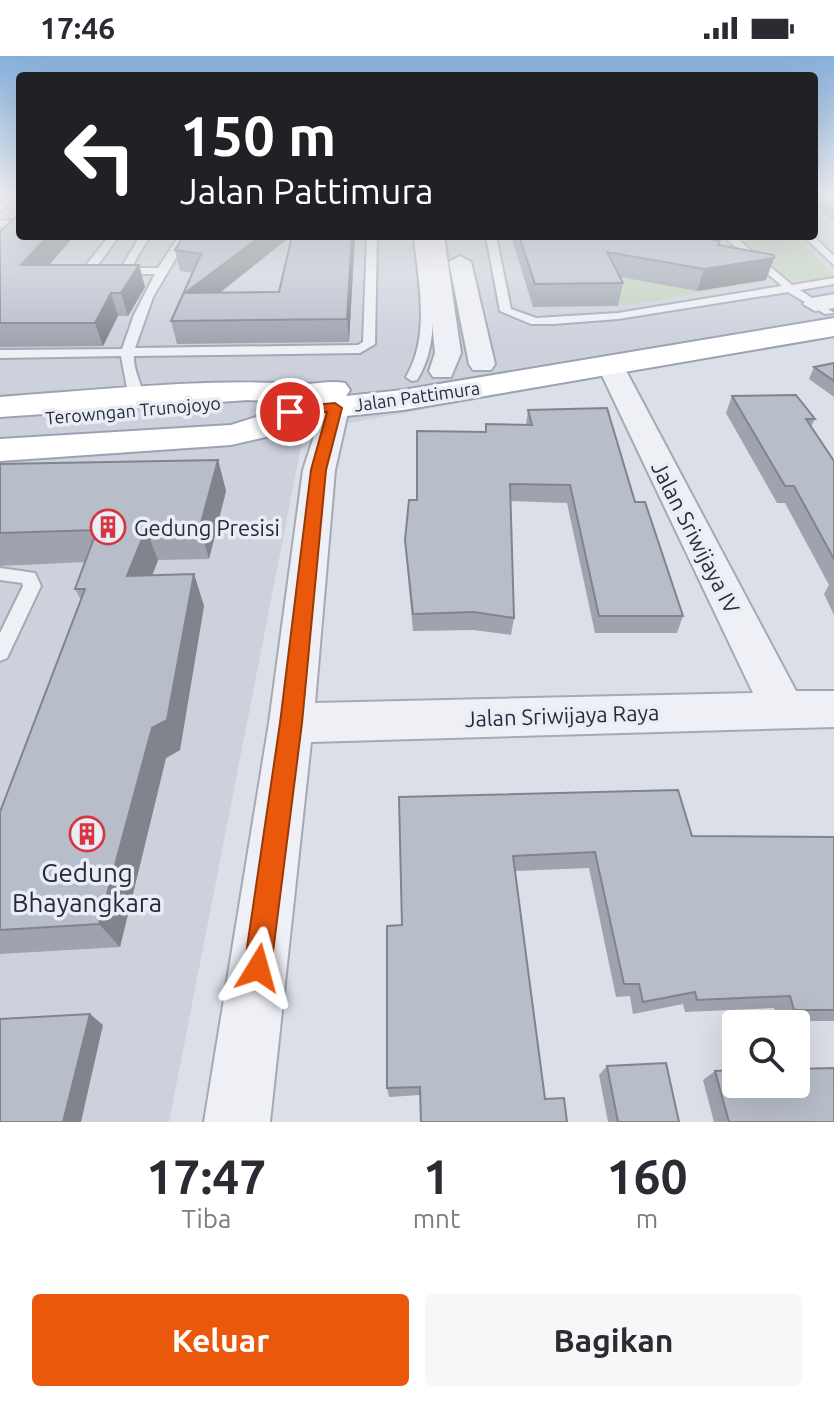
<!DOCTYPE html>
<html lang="id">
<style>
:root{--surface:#fff;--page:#f7f7f7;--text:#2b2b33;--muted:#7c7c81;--accent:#ea580c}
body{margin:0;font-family:Ubuntu,sans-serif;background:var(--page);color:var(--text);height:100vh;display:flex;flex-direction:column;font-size:30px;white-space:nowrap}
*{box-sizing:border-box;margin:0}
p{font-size:26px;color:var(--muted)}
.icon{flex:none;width:44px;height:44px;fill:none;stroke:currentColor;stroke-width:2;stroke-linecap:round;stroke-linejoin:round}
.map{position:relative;height:1066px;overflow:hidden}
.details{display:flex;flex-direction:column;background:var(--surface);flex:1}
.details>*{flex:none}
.guide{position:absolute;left:16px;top:16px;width:802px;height:168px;border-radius:8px;box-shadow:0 8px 32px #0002;background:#202124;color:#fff;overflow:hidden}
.fabs{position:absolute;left:722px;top:954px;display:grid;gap:16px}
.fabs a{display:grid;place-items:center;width:88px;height:88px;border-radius:8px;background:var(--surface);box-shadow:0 8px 32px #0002;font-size:40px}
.pin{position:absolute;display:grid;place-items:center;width:68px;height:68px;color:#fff;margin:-34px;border:4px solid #fff;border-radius:50%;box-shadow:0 2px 8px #0007}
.me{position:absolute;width:88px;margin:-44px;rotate:8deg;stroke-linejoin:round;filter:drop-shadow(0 0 6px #0008)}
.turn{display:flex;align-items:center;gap:28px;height:168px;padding:0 32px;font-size:36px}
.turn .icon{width:104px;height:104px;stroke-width:2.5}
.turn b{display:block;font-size:56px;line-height:68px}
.eta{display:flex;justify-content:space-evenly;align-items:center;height:136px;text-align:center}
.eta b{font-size:48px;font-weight:700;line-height:56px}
.action{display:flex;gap:16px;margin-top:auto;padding:16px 32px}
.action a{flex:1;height:92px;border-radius:8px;background:var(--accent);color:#fff;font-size:32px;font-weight:700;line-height:92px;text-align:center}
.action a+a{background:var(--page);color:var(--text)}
.status{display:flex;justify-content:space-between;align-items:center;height:56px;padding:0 40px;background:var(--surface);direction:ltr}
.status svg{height:22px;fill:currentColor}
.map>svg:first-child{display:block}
.built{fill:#cdd1dc}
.green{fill:#bfd1bb}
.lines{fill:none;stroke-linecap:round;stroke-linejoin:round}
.lane-casing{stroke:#a4a9b4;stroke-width:4}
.street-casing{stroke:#a4a9b4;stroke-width:4}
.primary-casing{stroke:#9aa2b3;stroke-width:4}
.lane{fill:#eef0f5;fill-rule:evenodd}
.street{fill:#eef0f5;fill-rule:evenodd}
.primary{fill:#fff;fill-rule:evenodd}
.wall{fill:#9ea3ae}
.shaded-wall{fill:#81848d}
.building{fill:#b8bdca;stroke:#81848d;stroke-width:2}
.route{fill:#ea580c;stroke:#983908;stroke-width:2}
.labels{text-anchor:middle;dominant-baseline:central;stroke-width:7;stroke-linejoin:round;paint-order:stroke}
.far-street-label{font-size:18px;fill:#242b3d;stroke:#eaeef4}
.poi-label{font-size:22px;fill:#242b3d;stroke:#eaeef4;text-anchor:start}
.street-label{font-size:22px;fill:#242b3d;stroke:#eaeef4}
.near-poi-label{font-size:26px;fill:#242b3d;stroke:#eaeef4}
</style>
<div class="status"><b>17:46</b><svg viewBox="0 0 49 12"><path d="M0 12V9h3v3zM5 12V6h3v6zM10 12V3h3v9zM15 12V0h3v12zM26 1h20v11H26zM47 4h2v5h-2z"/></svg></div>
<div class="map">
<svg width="834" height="1066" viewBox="0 0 834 1066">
<rect width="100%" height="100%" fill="#dbdfe7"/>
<polygon class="built" points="0,140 20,140 20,180 814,180 814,140 834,140 834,280 304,375 169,1066 0,1066"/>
<g class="green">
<polygon points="630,180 711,180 764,226 622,250 593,192"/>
<path d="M736,180h63l35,40c-54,14 -60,-8 -98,-40z"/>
</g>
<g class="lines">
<g class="lane-casing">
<g id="lane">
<polygon points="9,140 17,140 0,156 0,148"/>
<polygon points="20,164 20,170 0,171 0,165"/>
<path d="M109,180h10l-24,33 26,-1 19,-32h10l-19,32h27l21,-32h10l-36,61 -18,51 223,-3 5,-3 4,-106h10l-2,108 -15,9 -226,3c-1,16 9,27 9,43l-7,4 -7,-4 -8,-43 -121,2v-8l122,-1 12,-34 21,-41h-68l-3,-6z"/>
<path d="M414,180h10c5,47 20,101 -7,144l-5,1 -6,-4c25,-42 12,-95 8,-141z"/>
<polygon points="486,180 496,180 511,253 536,262 618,257 782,230 723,180 734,180 792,229 834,222 834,228 800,234 834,257 825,258 788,236 618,263 553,268 531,268 500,255"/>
<polygon points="803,180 813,180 834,200 834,209"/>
<polygon points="0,512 35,517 41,530 7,602 0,605 0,577 23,530 22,527 0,524"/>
</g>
</g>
<g class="street-casing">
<g id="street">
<polygon points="424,180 444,180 461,297 451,321 433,321 429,315 435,297"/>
<polygon points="460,200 471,206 495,308 491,314 473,314 469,308 449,206"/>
<polygon points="834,238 834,252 815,255 803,248 807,243"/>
<polygon points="610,301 619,303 623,309 796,635 834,635 834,671 311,686 270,1066 204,1066 269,667 303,414 325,346 345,346 349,352 335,414 315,647 753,637 597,309 601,303"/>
</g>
</g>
<g class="primary-casing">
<path id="primary" d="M834,262v18l-431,74 -85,9 -39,15 -48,11 -231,16v-22l231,-14 69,-22 -52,-3 -248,17v-20c100,-7 202,-19 303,-13 15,0 28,-4 42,-1l5,7 -4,6 57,-6z"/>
</g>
<use href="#lane" class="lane"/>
<use href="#street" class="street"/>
<use href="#primary" class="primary"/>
</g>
<g class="wall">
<polygon points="20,140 20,154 15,141"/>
<polygon points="814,140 834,140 834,165 814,149"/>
<polygon points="0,176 74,180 49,209 139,209 145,231 128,260 118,260 103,290 0,291"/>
<polygon points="291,180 220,237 279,236 355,180 349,286 177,288 171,265 192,217 180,215 175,194"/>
<polygon points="511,180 691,180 720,185 719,189 774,202 766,224 697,235 620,221 623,227 618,250 533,251"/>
<polygon points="834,307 834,341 809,323 814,311"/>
<polygon points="732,340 815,363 811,371 834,405 834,559 824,538 829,529 785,447 777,447 726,357"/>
<polygon points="528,354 635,446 683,560 677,577 595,577 567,447 510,445 514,562 511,579 473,574 413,575 406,501 405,484 417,444 485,376 486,368 526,369"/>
<polygon points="218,404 226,435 209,503 158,504 152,520 194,518 204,550 180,694 166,702 120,891 0,898 0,756 81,544 75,533 85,506 0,510 0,408"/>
<polygon points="399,741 692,780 834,781 834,965 778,965 774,952 685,956 683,948 633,958 630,940 616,941 589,812 515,815 545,1043 567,1066 420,1039 389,1041 387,1032 402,869"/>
<polygon points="607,1010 679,1066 608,1066 599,1019"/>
<polygon points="715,1015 834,1066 714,1066 703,1024"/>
</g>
<g class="shaded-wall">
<polygon points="48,180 74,180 30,231 21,209"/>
<polygon points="261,180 291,180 190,260 185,237"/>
<polygon points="352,180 355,180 349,286 347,263"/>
<polygon points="774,202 766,224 697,235 704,213"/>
<polygon points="139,209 145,231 128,260 121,237"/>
<polygon points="111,237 118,260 103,290 95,267"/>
<polygon points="218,404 226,435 209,503 200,471"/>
<polygon points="146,473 158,504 140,552 127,520"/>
<polygon points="194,518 204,550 180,694 166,702 120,891 99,868"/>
<polygon points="90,958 103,969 81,1066 63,1066"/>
</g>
<g class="building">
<polygon points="20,157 20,180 48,180 21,209 139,209 121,237 111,237 95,267 0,267 0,176"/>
<polygon points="183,180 261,180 185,237 279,236 292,180 352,180 347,263 171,265 201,198 175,194"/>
<polygon points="519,180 691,180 720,185 718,189 774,199 774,202 704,213 607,196 623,227 535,228"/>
<polygon points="834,307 834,325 814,311"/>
<polygon points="796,339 815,363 806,363 834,405 834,503 794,430 785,430 732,340"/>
<polygon points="607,352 635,446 645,446 683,560 599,560 570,429 510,428 514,562 474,556 413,558 405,484 409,444 417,444 417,375 486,376 486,368 532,369 528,354"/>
<polygon points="218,404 200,471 146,473 127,520 194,518 167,664 152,672 99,868 0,874 0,756 85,533 75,533 97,474 0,477 0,408"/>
<polygon points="678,734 692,780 834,781 834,954 794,954 790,940 697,944 695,936 643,946 639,928 624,928 595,796 513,800 545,1043 564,1042 567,1066 421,1066 420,1031 387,1032 387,870 402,869 399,741"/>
<polygon points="90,958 63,1066 0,1066 0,963"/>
<polygon points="666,1007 679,1066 618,1066 607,1010"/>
<polygon points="834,1012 834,1066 729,1066 715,1015 736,1014 736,1028 796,1028 796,1013"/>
</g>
<linearGradient id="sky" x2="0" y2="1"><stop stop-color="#86b0dc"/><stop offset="0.48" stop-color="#eff1f4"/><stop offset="1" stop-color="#eff1f4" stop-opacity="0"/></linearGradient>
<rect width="834" height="289" fill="url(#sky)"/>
<polygon class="route" points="335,347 342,352 326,414 302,667 271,912 267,922 258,926 248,922 244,912 280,667 311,414 327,356 290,360 283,356 290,351"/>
<defs>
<g id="building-ring" transform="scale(1.8)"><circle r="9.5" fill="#eaeef4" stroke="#d73541" stroke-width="1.5"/><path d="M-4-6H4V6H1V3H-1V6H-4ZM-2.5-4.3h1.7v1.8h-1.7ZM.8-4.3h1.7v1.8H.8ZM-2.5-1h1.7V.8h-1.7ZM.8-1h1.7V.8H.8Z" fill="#d73541"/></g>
</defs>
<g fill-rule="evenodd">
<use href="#building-ring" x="108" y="471"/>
<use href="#building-ring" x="87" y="778"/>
</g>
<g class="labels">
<g class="far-street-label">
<text transform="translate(417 340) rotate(-8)">Jalan Pattimura</text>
<text transform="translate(133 354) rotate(-5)">Terowngan Trunojoyo</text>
</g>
<g class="poi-label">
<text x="134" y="471">Gedung Presisi</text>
</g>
<g class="street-label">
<text transform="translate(696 481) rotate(63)">Jalan Sriwijaya IV</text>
<text transform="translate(562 659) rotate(-2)">Jalan Sriwijaya Raya</text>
</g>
<g class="near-poi-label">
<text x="87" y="816">Gedung<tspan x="87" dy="30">Bhayangkara</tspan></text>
</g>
</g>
</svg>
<div class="fabs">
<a><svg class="icon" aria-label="search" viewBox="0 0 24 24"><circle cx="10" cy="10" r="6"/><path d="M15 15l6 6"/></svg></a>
</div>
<div class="pin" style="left:290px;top:356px;background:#d93025"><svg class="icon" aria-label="arrive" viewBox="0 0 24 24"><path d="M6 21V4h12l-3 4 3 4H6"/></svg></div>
<svg class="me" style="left:258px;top:912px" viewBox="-20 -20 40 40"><path d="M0-17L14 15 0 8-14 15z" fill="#ea580c" stroke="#fff" stroke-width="4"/></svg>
<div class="guide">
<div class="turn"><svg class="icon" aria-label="left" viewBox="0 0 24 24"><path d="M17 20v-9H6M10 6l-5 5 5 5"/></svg><div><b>150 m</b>Jalan Pattimura</div></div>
</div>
</div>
<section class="details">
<div class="eta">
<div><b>17:47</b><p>Tiba</p></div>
<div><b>1</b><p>mnt</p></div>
<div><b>160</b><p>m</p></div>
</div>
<div class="action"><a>Keluar</a><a>Bagikan</a></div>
</section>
